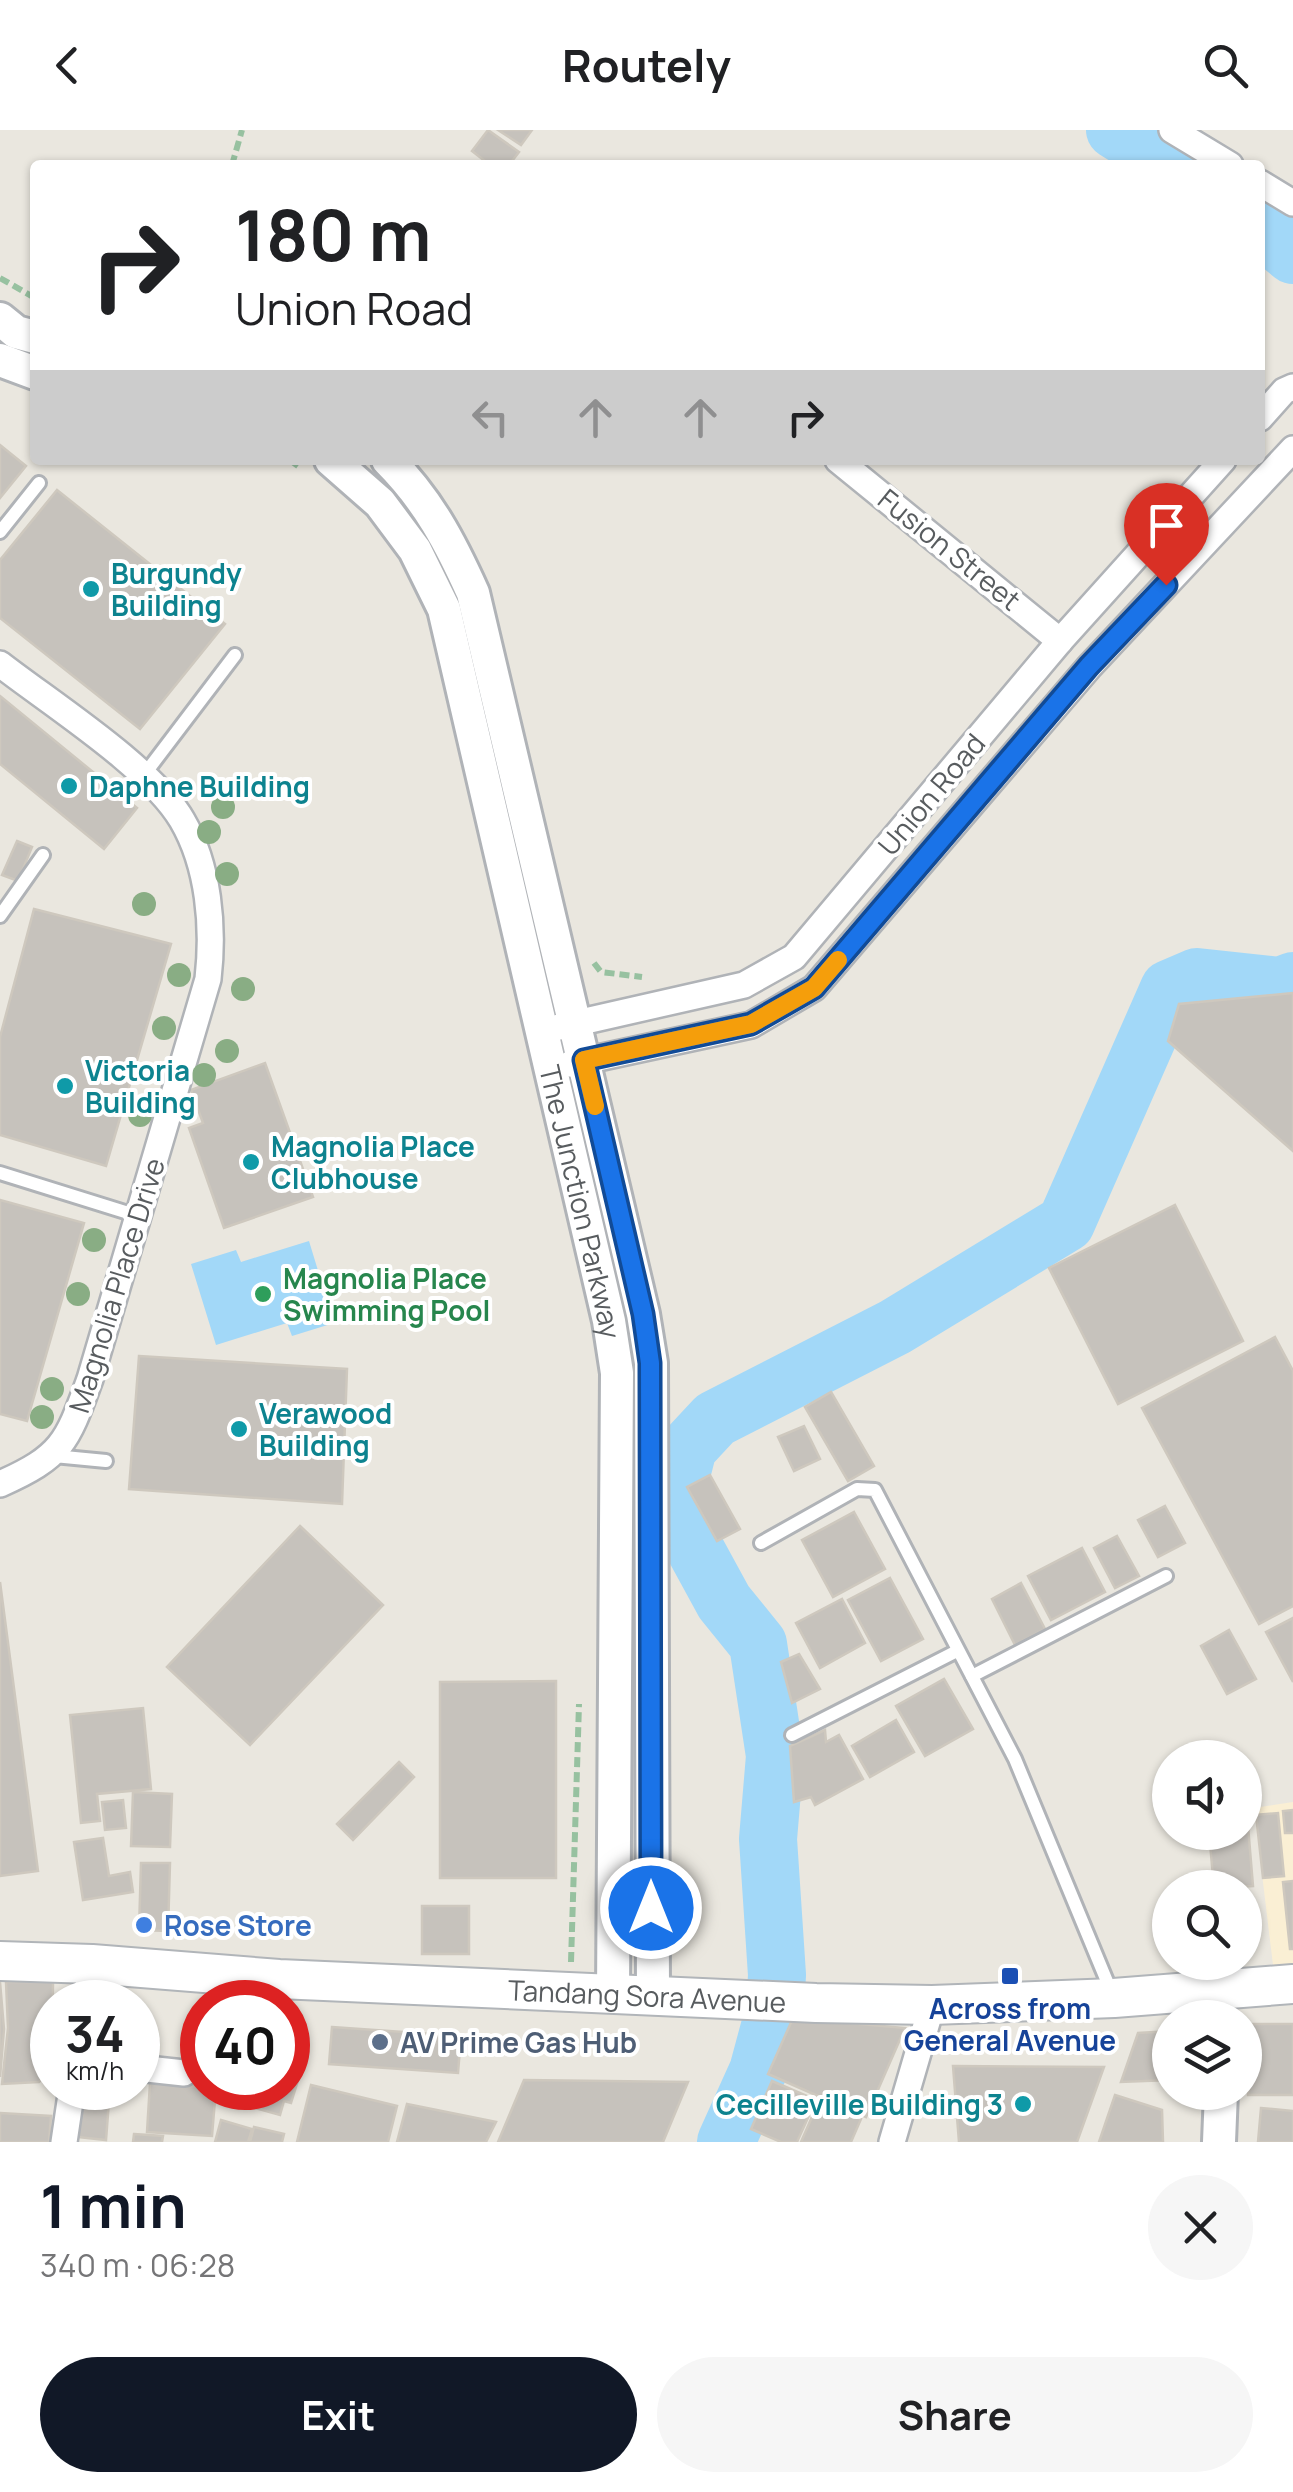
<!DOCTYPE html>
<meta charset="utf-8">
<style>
:root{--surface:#fff;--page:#f6f6f6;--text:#202124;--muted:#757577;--accent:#111827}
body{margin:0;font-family:Manrope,sans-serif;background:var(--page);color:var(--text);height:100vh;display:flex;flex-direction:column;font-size:38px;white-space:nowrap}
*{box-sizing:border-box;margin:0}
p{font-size:32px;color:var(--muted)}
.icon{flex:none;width:55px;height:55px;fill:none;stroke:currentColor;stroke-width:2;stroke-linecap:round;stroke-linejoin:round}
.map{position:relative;height:2012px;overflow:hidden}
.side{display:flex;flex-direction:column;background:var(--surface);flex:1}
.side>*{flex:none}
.top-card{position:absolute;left:30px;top:30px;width:1235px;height:305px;border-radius:10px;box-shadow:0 2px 8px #0004;background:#fff;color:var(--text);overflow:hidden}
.buttons{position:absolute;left:1152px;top:1610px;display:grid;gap:20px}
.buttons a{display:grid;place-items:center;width:110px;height:110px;border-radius:50%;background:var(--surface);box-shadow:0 2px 8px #0004;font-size:50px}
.speed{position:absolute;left:30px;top:1850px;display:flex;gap:20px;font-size:50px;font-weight:700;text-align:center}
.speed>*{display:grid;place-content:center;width:130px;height:130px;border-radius:50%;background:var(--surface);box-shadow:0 2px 8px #0004;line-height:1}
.speed small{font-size:25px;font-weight:400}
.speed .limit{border:15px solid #d22;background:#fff;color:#111}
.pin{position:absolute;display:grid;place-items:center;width:85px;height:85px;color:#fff;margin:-102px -42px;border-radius:50% 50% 50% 0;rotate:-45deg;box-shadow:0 0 10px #0007}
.pin .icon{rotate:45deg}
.me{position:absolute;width:110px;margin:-55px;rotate:0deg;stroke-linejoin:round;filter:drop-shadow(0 0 8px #0008)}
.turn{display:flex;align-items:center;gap:35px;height:210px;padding:0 40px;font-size:45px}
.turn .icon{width:130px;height:130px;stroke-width:2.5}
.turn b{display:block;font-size:70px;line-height:85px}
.lanes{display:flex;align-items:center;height:95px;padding:0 40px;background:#0003;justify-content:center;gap:50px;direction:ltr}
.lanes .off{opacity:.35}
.round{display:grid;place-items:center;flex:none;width:105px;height:105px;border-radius:52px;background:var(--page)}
.summary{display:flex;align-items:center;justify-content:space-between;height:170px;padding:0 40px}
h1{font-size:60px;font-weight:700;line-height:75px;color:var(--accent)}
.primary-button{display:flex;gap:20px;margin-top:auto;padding:20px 40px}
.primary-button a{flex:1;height:115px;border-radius:60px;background:var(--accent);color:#fff;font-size:40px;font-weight:700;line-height:115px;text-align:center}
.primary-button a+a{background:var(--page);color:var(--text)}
header{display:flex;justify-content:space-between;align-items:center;height:130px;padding:0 40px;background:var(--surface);font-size:45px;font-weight:700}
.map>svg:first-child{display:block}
.commercial{fill:#faefd4}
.water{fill:#a2d8f8}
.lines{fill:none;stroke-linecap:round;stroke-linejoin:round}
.river{stroke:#a2d8f8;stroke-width:58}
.building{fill:#c6c2bc;stroke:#cec8be;stroke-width:2.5}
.service-casing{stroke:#b0b3b7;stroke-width:18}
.minor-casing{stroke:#b0b3b7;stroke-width:30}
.tertiary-casing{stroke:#b0b3b7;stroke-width:38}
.secondary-casing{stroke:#b1b5b9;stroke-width:42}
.path{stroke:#97c1a0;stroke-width:6;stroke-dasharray:10 5;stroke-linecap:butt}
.service{stroke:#fff;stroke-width:12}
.minor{stroke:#fff;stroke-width:25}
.tertiary{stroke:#fff;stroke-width:32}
.secondary{stroke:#fff;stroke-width:38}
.tree{fill:#89ad84}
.route-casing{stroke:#114b97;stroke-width:25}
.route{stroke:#1a73e8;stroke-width:18}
.slow{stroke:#f59e0b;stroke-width:18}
.culture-dot{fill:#0f9aa8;stroke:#fff;stroke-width:4}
.leisure-dot{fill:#2e9e5b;stroke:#fff;stroke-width:4}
.shop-dot{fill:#3f7fe0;stroke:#fff;stroke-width:4}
.transit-dot{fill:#1a4fb4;stroke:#fff;stroke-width:4}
.service-dot{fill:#5c6f8a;stroke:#fff;stroke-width:4}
.labels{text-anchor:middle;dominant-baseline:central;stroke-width:8;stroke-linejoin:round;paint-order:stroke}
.street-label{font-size:28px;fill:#585c5f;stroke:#fff}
.culture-label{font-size:28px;font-weight:bold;fill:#0d838f;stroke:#fff;text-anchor:start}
.leisure-label{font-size:28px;font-weight:bold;fill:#27864d;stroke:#fff;text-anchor:start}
.shop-label{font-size:28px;font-weight:bold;fill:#366cbe;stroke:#fff;text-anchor:start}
.transit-label{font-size:28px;font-weight:bold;fill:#164399;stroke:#fff}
.service-label{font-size:28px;font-weight:bold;fill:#4e5e75;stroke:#fff;text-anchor:start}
</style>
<header><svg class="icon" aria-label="back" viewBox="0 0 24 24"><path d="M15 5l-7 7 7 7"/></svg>Routely<svg class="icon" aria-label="search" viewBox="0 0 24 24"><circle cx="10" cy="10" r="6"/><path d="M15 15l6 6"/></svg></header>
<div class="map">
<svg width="1293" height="2012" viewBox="0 0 1293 2012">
<rect width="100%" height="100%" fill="#eae7df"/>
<polygon class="commercial" points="1293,1672 1293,1835 1273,1835 1254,1678"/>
<polygon class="water" points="309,1111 334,1193 292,1206 287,1193 216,1215 191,1134 236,1120 241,1132"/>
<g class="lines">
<g class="river">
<polyline points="1115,0 1171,35"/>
<polyline points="1260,98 1293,125"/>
<polyline points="726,2012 758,1941 775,1878 777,1845 768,1709 775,1626 758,1514 724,1472 694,1417 678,1357 688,1318 715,1289 895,1197 1066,1093 1169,859 1197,847 1280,856 1293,851"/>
</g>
</g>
<g class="building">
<polygon points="488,0 519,22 509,35 490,35 472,21"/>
<polygon points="498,0 532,0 521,15"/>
<polygon points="0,315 26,336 0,368"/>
<polygon points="57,360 225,494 140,599 0,488 0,430"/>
<polygon points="0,566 137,678 104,719 0,634"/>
<polygon points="17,711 32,717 18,751 2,745"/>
<polygon points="34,779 171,814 106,1036 0,1005 0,907"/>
<polygon points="1293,863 1293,1021 1168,911 1179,874"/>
<polygon points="265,933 313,1067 224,1098 189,998 203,993 191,960"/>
<polygon points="0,1070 84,1093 27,1291 0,1284"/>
<polygon points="1175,1075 1243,1211 1118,1274 1049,1138"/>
<polygon points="1275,1207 1293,1241 1293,1476 1259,1494 1142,1278"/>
<polygon points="139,1226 347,1239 342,1374 129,1359"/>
<polygon points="831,1262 874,1336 848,1351 805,1277"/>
<polygon points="804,1296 820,1329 794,1341 778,1307"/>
<polygon points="710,1345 740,1399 717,1411 687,1357"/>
<polygon points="1165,1376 1185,1413 1158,1427 1138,1390"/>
<polygon points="854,1382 885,1439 833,1467 802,1410"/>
<polygon points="300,1396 383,1475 250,1615 167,1537"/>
<polygon points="1117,1406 1139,1446 1115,1458 1094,1418"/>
<polygon points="1082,1418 1105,1462 1051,1490 1028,1446"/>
<polygon points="890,1448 923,1509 881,1531 848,1470"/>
<polygon points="0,1452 38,1741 0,1746"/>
<polygon points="1021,1453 1045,1499 1015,1515 992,1469"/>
<polygon points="842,1469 865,1513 820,1538 796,1493"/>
<polygon points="1293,1488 1293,1552 1266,1502"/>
<polygon points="1229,1500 1256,1549 1227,1564 1201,1516"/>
<polygon points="799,1524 820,1559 792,1573 781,1532"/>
<polygon points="944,1549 973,1599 925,1626 896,1576"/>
<polygon points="556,1551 556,1748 440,1748 440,1552"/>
<polygon points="143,1578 151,1659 97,1664 100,1691 81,1693 70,1585"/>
<polygon points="896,1590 914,1622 870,1647 852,1616"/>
<polygon points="825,1600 826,1612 839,1605 863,1649 815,1675 811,1667 794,1672 790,1616"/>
<polygon points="399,1632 414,1647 353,1710 337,1694"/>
<polygon points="133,1662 172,1664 170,1717 131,1716"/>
<polygon points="123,1670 126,1698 105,1700 102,1672"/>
<polygon points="1293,1680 1293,1703 1285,1703 1283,1681"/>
<polygon points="1278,1683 1284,1746 1263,1748 1256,1685"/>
<polygon points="1245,1696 1248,1696 1253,1756 1214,1758 1209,1702 1245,1702"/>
<polygon points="103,1708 109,1746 130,1742 133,1762 83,1770 74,1712"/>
<polygon points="141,1733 170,1733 168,1801 139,1800"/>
<polygon points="1293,1751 1293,1819 1290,1819 1283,1752"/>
<rect x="422" y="1776" width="47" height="48"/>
<polygon points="0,1852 4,1899 0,1947"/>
<polygon points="6,1852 53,1852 52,1939 39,1952 2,1954 8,1898"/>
<polygon points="793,1888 905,1898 866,1987 768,1944"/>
<rect x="1248" y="1894" width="45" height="71"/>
<polygon points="332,1897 461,1906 458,1943 329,1934"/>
<polygon points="1170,1901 1170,1950 1121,1952 1138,1903"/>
<polygon points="953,1936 1104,1937 1077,2012 959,2012"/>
<polygon points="288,1943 299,1947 291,1973 284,1971 280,1985 248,1976 253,1958 288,1958"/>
<polygon points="524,1950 688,1952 663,2012 498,2012"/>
<polygon points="772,1951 816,1970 797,2012 781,2012 751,1999"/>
<polygon points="150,1953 216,1958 212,2006 147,2002"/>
<polygon points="311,1955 397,1976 388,2012 297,2012"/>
<polygon points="81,1958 110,1958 106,2010 77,2007"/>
<polygon points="1115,1965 1162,1980 1163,2012 1099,2012"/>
<polygon points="819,1971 861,1989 851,2012 801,2012"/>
<polygon points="407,1974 496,1992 486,2012 397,2012"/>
<polygon points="1261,1978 1293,1981 1293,2012 1258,2012"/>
<polygon points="0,1983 51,1986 49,2012 0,2012"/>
<polygon points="221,1990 252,1999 248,2012 215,2012"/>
<polygon points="254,1997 284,2004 282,2012 250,2012"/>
<polygon points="134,2004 163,2006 162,2012 133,2012"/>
</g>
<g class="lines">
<g class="service-casing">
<g id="service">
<polyline points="0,402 39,353"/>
<polyline points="144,645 235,525"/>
<polyline points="0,786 43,725"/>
<polyline points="0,1043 138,1086"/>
<polyline points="54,1326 106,1331"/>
<polyline points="761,1413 857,1359 875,1360 1015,1629 1111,1861"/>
<polyline points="972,1546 1166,1446"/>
<polyline points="792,1605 957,1521"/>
</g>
</g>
<g class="minor-casing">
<g id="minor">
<polyline points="1172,0 1230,35"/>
<polyline points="1260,53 1293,73"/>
<polyline points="1260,288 1284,261 1293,257"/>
<polyline points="838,330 1060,511"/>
<path d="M0,534c50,39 151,103 182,156 27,46 32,107 26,159l-118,400c-23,63 -27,77 -90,105"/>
<polyline points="559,897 744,855 794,827 1060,511 1223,330"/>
<polyline points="570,934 751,895 814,858 1089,537 1293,319"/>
<polyline points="85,1872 92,1834"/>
<polyline points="138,1938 184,1943"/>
<polyline points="64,2012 72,1958"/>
<polyline points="892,2012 932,1875"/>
</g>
</g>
<g class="tertiary-casing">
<g id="tertiary">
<polyline points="0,189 16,202 35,207"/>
<polyline points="0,230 35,243"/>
<path id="s1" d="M331,330l49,43 35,47 29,59 165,712 8,52 -4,621"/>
<path d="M388,330c40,40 62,82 85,133l170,721 8,49 2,633"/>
<polyline points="1219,2012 1221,1962"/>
</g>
</g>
<g class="secondary-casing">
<g id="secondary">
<path id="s2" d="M0,1831l92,3 187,15 537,24 116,2 182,-7 179,-14"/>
</g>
</g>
<g class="path">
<polyline points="232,35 242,0"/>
<polyline points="0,148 35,168"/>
<polyline points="290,330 302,339"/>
<polyline points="594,833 601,842 642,847"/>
<polyline points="571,1832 579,1574"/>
</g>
<use href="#service" class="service"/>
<use href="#minor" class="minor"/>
<use href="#tertiary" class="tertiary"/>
<use href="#secondary" class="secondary"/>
</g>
<g class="tree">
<circle cx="223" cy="677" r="12"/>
<circle cx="209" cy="702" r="12"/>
<circle cx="227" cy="744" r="12"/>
<circle cx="144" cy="774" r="12"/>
<circle cx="179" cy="845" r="12"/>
<circle cx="243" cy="859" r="12"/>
<circle cx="164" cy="898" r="12"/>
<circle cx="227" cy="921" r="12"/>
<circle cx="204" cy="945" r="12"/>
<circle cx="140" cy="985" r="12"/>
<circle cx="94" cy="1110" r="12"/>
<circle cx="78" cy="1164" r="12"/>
<circle cx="52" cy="1259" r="12"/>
<circle cx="42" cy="1287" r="12"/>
</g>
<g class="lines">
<g class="route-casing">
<polyline id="route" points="651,1778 650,1233 643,1184 584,930 751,894 814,858 1089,536 1166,455"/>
</g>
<use href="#route" class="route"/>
<polyline class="slow" points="595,976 584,930 751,894 814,858 838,830"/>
</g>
<g class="culture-dot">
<circle cx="91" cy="459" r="10"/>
<circle cx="69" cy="656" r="10"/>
<circle cx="65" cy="956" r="10"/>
<circle cx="251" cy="1032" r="10"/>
<circle cx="239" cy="1299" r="10"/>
<circle cx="1023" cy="1974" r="10"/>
</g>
<circle class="leisure-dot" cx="263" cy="1164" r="10"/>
<circle class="shop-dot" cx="144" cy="1795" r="10"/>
<rect class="transit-dot" x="1000" y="1836" width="20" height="20" rx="5"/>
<circle class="service-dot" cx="380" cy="1912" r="10"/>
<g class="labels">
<g class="street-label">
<text transform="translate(950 419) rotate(39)">Fusion Street</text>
<text transform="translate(931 664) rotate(-50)">Union Road</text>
<text stroke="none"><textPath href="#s1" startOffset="798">The Junction Parkway</textPath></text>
<text transform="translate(116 1155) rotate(-73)">Magnolia Place Drive</text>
<text stroke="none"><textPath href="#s2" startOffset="648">Tandang Sora Avenue</textPath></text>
</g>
<g class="culture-label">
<text x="111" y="443">Burgundy<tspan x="111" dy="32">Building</tspan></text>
<text x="89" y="656">Daphne Building</text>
<text x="85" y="940">Victoria<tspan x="85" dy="32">Building</tspan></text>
<text x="271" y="1016">Magnolia Place<tspan x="271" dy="32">Clubhouse</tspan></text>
<text x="259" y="1283">Verawood<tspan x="259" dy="32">Building</tspan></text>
<text x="1003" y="1974" text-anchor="end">Cecilleville Building 3</text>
</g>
<g class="leisure-label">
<text x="283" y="1148">Magnolia Place<tspan x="283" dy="32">Swimming Pool</tspan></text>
</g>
<g class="shop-label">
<text x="164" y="1795">Rose Store</text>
</g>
<g class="transit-label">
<text x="1010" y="1878">Across from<tspan x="1010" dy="32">General Avenue</tspan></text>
</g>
<g class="service-label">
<text x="400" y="1912">AV Prime Gas Hub</text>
</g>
</g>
</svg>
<div class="buttons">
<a><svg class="icon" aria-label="sound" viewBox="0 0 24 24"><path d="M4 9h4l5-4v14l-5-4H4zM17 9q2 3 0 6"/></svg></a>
<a><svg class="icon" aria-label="search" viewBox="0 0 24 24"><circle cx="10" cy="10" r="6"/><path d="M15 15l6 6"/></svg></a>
<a><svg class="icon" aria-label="layers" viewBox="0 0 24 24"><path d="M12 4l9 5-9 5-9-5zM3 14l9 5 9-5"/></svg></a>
</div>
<div class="speed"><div>34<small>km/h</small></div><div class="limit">40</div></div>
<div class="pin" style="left:1166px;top:455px;background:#d93025"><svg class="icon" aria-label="arrive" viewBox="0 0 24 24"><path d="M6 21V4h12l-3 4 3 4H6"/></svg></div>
<svg class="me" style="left:651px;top:1778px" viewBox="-20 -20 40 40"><circle r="17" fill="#1a73e8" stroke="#fff" stroke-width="3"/><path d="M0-11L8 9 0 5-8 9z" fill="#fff"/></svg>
<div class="top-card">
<div class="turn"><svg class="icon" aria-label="right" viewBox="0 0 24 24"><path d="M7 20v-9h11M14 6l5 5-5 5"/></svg><div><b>180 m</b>Union Road</div></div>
<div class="lanes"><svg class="icon off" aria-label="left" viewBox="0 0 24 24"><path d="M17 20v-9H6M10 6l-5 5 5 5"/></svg><svg class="icon off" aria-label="ahead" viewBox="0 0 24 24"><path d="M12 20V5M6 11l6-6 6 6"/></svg><svg class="icon off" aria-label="ahead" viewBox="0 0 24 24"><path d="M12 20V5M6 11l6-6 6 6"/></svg><svg class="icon" aria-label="right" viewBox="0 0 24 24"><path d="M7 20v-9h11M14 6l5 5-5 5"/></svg></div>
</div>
</div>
<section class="side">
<div class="summary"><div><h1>1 min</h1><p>340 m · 06:28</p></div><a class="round"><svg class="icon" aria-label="close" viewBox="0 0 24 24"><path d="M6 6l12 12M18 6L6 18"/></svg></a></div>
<div class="primary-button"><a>Exit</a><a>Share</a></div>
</section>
